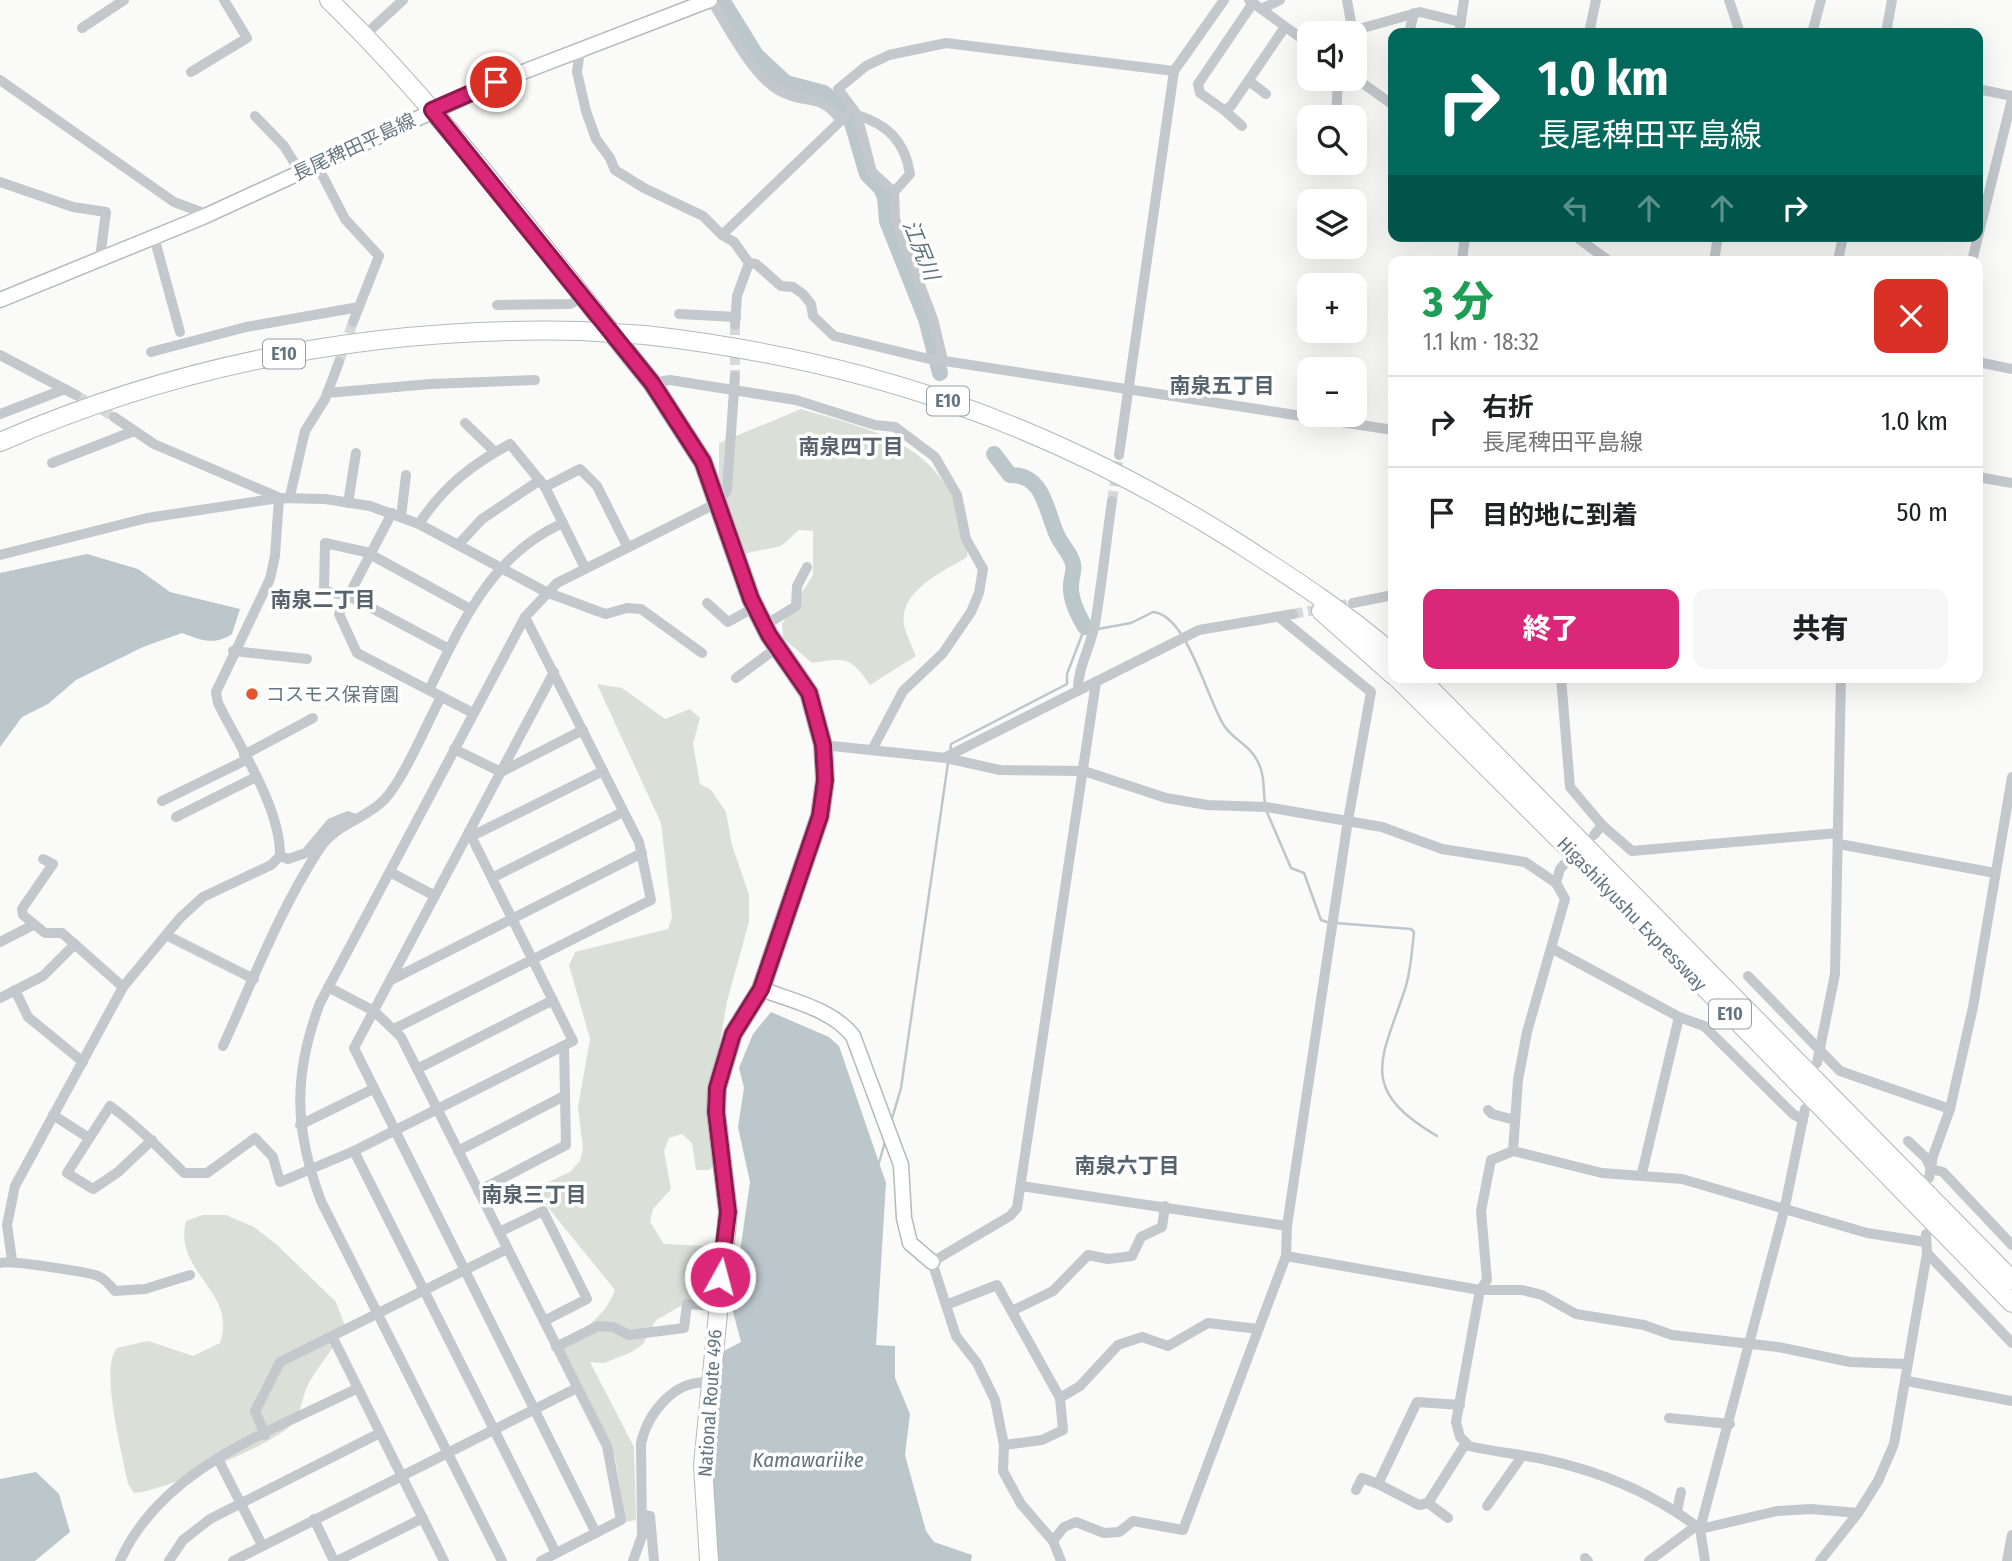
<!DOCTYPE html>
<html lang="ja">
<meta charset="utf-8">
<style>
:root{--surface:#fff;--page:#f6f6f6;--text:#202124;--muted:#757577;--line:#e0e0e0;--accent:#db2777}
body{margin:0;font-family:"Fira Sans Condensed","Noto Sans JP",sans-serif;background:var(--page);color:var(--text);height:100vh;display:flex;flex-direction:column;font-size:26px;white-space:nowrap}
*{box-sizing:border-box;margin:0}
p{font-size:23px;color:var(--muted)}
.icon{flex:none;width:38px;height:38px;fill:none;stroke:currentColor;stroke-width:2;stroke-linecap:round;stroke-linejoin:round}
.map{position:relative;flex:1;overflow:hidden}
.details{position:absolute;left:1388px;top:256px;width:595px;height:427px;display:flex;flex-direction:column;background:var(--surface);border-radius:14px;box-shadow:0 7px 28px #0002}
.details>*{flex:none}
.guide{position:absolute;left:1388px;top:28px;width:595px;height:214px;border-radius:14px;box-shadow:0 7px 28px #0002;background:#00695c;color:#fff;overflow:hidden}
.buttons{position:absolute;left:1297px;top:21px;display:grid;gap:14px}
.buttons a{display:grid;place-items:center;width:70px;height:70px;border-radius:14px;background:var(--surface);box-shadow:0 7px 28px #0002;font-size:35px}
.pin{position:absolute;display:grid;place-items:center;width:60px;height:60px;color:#fff;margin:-30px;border:4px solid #fff;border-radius:50%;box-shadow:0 2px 7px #0007}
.me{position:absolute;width:77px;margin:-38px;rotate:7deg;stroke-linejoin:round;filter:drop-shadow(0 0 5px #0008)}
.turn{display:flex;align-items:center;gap:24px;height:147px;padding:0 35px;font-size:32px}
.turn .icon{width:91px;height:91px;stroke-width:2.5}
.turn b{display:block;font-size:49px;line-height:60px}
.lanes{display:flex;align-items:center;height:66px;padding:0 35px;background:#0003;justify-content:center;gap:35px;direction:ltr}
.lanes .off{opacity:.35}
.round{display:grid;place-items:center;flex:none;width:74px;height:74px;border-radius:14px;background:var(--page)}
.overview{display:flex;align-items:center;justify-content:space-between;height:119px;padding:0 35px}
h1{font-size:42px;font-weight:800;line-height:52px;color:#1e9e55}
.cta{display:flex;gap:14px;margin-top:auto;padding:14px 35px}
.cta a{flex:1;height:80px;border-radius:14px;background:var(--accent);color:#fff;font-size:28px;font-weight:800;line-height:80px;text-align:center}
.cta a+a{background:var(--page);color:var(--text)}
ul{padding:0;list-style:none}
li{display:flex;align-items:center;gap:21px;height:91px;padding:0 35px;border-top:2px solid var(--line)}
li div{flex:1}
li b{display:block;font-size:26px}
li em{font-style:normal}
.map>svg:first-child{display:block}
.green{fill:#dadfd7}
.water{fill:#bbc7cb}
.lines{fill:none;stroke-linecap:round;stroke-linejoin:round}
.stream{stroke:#bbc7cb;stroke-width:2.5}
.river{stroke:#bbc7cb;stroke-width:16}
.street-tunnel{stroke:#d5d9db;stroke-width:10;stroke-dasharray:10 5;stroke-linecap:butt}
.secondary-casing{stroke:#b3babf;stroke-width:17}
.highway-casing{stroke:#b4b9bd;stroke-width:20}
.street{stroke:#c3c8cc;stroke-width:10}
.secondary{stroke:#fff;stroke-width:14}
.highway{stroke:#fff;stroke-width:18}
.highway-bridge-casing{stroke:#b4b9bd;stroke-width:20;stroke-linecap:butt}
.highway-bridge{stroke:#fff;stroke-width:18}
.route-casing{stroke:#8e194d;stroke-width:18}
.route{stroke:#db2777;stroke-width:12}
.poi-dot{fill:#e4572e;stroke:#fff;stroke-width:2.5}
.labels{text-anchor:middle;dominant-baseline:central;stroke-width:7;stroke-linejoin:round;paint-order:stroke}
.shield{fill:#fff;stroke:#939fa8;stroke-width:2}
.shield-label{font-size:18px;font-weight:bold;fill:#657683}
.street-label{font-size:19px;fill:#657683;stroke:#fff}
.poi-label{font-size:19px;fill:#657683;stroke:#fff;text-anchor:start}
.water-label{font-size:21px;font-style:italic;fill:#60757c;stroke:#fff}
.neighbourhood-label{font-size:21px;font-weight:bold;fill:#57646e;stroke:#fff}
</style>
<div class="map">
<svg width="2012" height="1561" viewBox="0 0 2012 1561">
<rect width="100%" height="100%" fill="#fafaf8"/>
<g class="green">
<path d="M801,409c69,21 132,30 159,106 5,15 9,27 7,42 -24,15 -68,33 -63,68 2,10 8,21 12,31l-46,29c-20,-29 -24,-27 -58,-22l-29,-25 -1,-14 31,-49v-44l-14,-1 -18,16 -39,8 -23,-71v-40z"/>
<path d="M597,684l25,4 43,31 25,-10 10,9 -7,26 7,40 11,6 15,22 6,33 17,50v27l-22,79 -16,93 7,67 -9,9h-13l-4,-27 -10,-9 -13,4 -5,13 7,38 -18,20 -3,13 14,22 42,2 -1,41 -10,11 -39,22 -13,24 -11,8 -28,11 -14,-1 44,85 2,73 -10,2 -11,-64 -55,-114c24,-15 45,-27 55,-54l-82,-101 37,-17 10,-11 3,-13 -5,-41 12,-68 -21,-74 6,-13 93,-23 4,-12 -11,-94z"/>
<path d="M203,1215h23l28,12 22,17 60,58 9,24c-9,21 -24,36 -35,55 -8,13 -8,33 -19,44 -15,18 -135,69 -157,68l-6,-9c-5,-28 -29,-116 -11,-136l31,-7 45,15 27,-13c18,-52 -47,-70 -34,-122z"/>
</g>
<g class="water">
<path d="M87,554l51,15 32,23 70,17 -8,25c-18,12 -31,6 -50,-1l-39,14 -67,33 -28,24 -26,13 -22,30v-174z"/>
<polygon points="771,1012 829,1037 839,1046 886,1183 876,1345 895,1346 895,1378 910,1414 905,1455 926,1531 934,1542 972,1555 971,1561 715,1561 709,1472 722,1352 741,1342 732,1308 750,1182 738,1127 744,1088 739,1068 753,1034"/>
<polygon points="36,1472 59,1494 70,1532 35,1561 0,1561 0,1479"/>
</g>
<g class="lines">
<g class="stream">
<path d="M1098,629l33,-6 22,-11c35,3 54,89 72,115 9,13 26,19 33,35 7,13 5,28 7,42"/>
<polyline points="950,753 951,744 1067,684 1067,674 1085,627 1091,628"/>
<polyline points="1266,810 1291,868 1304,873 1321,920 1330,923"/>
<path d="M1336,923l75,6 3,3c-2,19 -3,36 -8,54 -23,72 -51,102 31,150"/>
<polyline points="891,1122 901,1088 948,763"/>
<polyline points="878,1166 885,1142"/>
</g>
<g class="river">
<polyline points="722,0 756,55 786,83 824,93 843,109 852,123 867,174 881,188 885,197 887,221 926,319 940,373"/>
<path d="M994,454l16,21c34,-1 36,36 47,60 4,10 14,18 16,29 2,7 -2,13 -2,21 -1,15 7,30 14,42"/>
</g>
<g class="street-tunnel">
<polyline points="735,325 735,376"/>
<polyline points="339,362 353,322"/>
<polyline points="76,395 114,417"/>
<polyline points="1112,501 1119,455"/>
<polyline points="1293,614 1353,603"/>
</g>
<g class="secondary-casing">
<g id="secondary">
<polyline points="0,300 203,217 497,82 710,0"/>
<path d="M761,989c31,12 71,20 92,47l48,129 3,53 6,25 22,19"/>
</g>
</g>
<g class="highway-casing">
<g id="highway">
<path d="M329,0c119,116 218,254 323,383l51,79 48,137 18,36 40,58 14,52 2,35 -5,36 -59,173 -28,45 -16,54 -1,24 12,100 -25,253 6,96"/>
<path d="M645,335c221,25 405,89 593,208 54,35 107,69 155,111"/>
<path d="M0,442c184,-80 380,-116 581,-111"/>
<polyline points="1321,611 1393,675"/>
<polyline points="1396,677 1592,872 2012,1303"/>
<polyline points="1419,677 2012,1280"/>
</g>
</g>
<g class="street">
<path d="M711,0c16,25 42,77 69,91 27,15 38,0 61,29"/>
<polyline points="1249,0 1309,44"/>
<polyline points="1347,0 1353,33"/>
<polyline points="1729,0 1740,33"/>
<polyline points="1253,3 1198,84 1200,93 1224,110 1231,106 1285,27"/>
<polyline points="1261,9 1280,0"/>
<polyline points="82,28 124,0"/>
<polyline points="1352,31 1420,12 1461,22"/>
<polyline points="1409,33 1414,13"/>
<polyline points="1459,33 1464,0"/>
<polyline points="1589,33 1596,0"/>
<polyline points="1812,33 1821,0"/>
<polyline points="1886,33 1892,0"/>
<polyline points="365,35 403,0"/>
<polyline points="1354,41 1355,77"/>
<polyline points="580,50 577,72 586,111 596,139 610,158 615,170 644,188 703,216 722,235"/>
<polyline points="191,72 247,38 224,0"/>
<polyline points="1354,77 1393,105"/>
<polyline points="0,80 174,202 201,212 203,217"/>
<polyline points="1249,81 1266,94"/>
<polyline points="1978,89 2012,96"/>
<path d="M853,109l4,6c30,9 48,26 53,59l-16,18 1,27 38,100 10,41"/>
<polyline points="1224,110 1242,126"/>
<polyline points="857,115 872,172 894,192"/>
<polyline points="255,116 284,146 300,172"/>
<polyline points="1336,117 1338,79"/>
<polyline points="317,165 345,219 379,256 353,322"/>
<polyline points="0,182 73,207 106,212 100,258"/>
<polyline points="1575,236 1609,261"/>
<polyline points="154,237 180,332"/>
<polyline points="1462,261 1465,236"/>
<polyline points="1714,261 1718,236"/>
<polyline points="1838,261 1843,236"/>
<polyline points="1972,261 2012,99"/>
<polyline points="749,263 756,264 781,286 793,287 803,294 811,304 813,316 834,336 925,358 1393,430"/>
<polyline points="497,305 570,304 583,298"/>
<polyline points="679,314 736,317"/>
<polyline points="735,325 737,296 749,263 734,242 722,235 853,109 838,89 866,66 889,55 946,43 1174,71"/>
<polyline points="151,352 246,327 359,307"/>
<polyline points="0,355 76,395"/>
<polyline points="1978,362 2012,369"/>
<polyline points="652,383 670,380 796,400 875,425 895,427 935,457 957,495 966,539 983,569 979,593 971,612 943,653 903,691 872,750"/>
<polyline points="327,393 430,384 535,380"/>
<polyline points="0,414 65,389"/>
<polyline points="114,417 154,444 278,497"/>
<polyline points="465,423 495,452"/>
<polyline points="1119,455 1174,71 1224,0"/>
<polyline points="52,463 134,431"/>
<polyline points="1393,472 1393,533"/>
<polyline points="1978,477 2012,483"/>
<polyline points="545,487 580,469 597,486 627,546"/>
<polyline points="290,496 305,431 325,399 339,362"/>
<polyline points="348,503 356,453"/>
<polyline points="392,513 339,614 357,653 473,713"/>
<polyline points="401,517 406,475"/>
<path d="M419,524c23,-36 53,-60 91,-80l35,43 40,81"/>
<polyline points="458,545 482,519 540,480"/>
<polyline points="0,555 147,518 279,498 325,499 370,506 419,524 546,592 597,611 606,614 627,608 641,609 702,653"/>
<polyline points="707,603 728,622 755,607"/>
<polyline points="1353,603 1393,595"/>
<polyline points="764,626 796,606 797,586 807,567"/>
<polyline points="449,649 349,596 324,591 325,543 366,552 470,609"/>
<polyline points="233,651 307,659"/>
<polyline points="554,672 354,1048 596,1533"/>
<polyline points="1561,677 1570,787 1602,825 1632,851 1838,833"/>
<polyline points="736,678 778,647"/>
<path d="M429,690c33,-67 62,-135 134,-167"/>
<path d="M1078,691c-1,-22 13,-45 17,-67 7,-41 11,-82 17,-123"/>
<polyline points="823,745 946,758 1000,770 1084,771 1166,798 1207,805 1266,807 1382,827 1442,849 1525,862 1556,883 1565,899 1527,1032 1518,1080 1513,1151"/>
<polyline points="454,749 501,772"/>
<polyline points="244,755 313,718"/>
<polyline points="946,757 1199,630 1293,614"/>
<polyline points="501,772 583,730"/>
<polyline points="162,801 246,760"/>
<polyline points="176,817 256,777"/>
<polyline points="469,832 478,833 603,771"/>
<polyline points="1594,835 1602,825"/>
<polyline points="1839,844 1995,873"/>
<polyline points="280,856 288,859 306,853 331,823 348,816 355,819"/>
<polyline points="43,859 53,864 22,909 23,915 45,933 62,933 123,987"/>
<polyline points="390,872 435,896"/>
<polyline points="492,878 623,812"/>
<polyline points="1556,883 1560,869 1567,861"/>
<polyline points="166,935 254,979"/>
<polyline points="0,942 33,925"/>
<polyline points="1553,949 1679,1017 1704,1026 1793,1114 1803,1120"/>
<polyline points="1748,976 1840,1071 1950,1109"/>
<polyline points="393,979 642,853"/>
<polyline points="328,987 374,1011 401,1037 607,1446 621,1520 541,1561"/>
<polyline points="15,990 28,1017 83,1062"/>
<polyline points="0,998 43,976 75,944"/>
<polyline points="396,1028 651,900 639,842 525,617"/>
<path d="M223,1046c30,-66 57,-137 97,-198 16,-24 44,-28 64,-48 20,-21 42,-75 57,-103"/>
<polyline points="1817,1063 1835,974 1841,677"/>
<polyline points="417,1069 553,1000"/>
<polyline points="1488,1110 1492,1114 1515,1120"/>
<polyline points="53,1115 89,1138"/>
<polyline points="300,1125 373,1089"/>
<path d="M152,1140l-34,32 -25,17 -26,-16 43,-67c28,20 50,43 74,67h23l48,-35 18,19 7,25 74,-31 219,-110 -104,-209"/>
<polyline points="1908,1141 1926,1158 1931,1169 1943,1172 2012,1245"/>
<polyline points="354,1151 556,1553"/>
<polyline points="458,1151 564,1096"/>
<polyline points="1642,1173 1679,1017"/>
<polyline points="1929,1178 1933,1156 1950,1109 1973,1007 2012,777"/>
<polyline points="1021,1186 1287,1226"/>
<polyline points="478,1191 566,1145 564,1046"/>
<polyline points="499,1232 543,1211 587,1299 544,1321"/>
<polyline points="1927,1253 2012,1343"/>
<polyline points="1286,1256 1480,1290 1522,1290 1542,1295 1576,1314 1644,1325 1672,1335 1778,1347 1850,1362 1906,1364"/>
<path d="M12,1260l-5,-35 8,-39 108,-199 57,-69 23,-21 68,-32 9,-9c1,-48 -41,-110 -62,-153l-2,-11 54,-113 5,-23 4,-58"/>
<path d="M0,1263c10,-3 88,9 98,13 7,3 12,9 17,15l30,-2 45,-14"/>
<polyline points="946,1305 997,1285 1060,1398 1063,1430 1042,1440 1004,1445"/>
<polyline points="1012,1311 1053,1291 1088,1255 1108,1259 1132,1256 1141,1237 1162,1227 1165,1206"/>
<polyline points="332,1336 444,1561"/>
<polyline points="556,1347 598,1326 613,1327 629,1335 684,1328 687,1304 717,1306"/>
<polyline points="1907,1381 2012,1401"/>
<polyline points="1060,1398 1080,1386 1118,1345 1142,1337 1168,1346 1208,1323 1258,1329"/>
<polyline points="1669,1418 1730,1424"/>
<polyline points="265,1435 255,1411 280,1362 507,1249"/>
<polyline points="218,1459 262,1545"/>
<polyline points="1356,1490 1362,1478 1378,1484"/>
<polyline points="1428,1503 1466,1443"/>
<polyline points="1487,1506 1522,1456"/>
<polyline points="1677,1511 1681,1492"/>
<path d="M1858,1513l-47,-4 -34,2 -77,18c-45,-35 -101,-58 -157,-70 -24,-5 -49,-7 -74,-13l-9,-9 -4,-15 24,-132 7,-10 -6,-69 10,-51 22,-9 89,22 80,6 185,54 58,9"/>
<polyline points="642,1514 650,1516 654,1561"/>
<polyline points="1448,1518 1428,1503 1419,1505 1378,1484 1417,1402 1460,1405"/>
<polyline points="314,1519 334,1561"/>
<polyline points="1053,1541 1064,1527 1076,1522 1104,1533 1119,1532 1133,1521 1183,1530 1286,1256 1287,1226 1348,820 1371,692 1279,617"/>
<polyline points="1585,1558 1588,1561"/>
<path d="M120,1561c42,-94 152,-130 238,-173"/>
<polyline points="169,1561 183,1540 210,1519 380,1433"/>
<polyline points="233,1561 577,1388"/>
<polyline points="337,1561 423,1518"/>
<path d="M502,1561l-181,-360c-27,-72 -28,-126 -1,-198l205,-386 32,-34 162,-81 8,-12 8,-114"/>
<path d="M633,1561l9,-25 -1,-93c7,-30 34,-65 69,-60"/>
<polyline points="1061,1561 1053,1541 1021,1504 1003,1471 1004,1445 995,1400 977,1363 956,1336 932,1262 1010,1216 1017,1208 1096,682"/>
<polyline points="1649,1561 1696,1526"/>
<polyline points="1705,1561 1700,1529 1784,1211 1805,1109"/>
<polyline points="1820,1561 1858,1513 1878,1481 1894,1444 1927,1253 1926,1234"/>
<polyline points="2007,1561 2012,1535"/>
</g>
<use href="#secondary" class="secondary"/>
<use href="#highway" class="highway"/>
<g class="highway-bridge-casing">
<polyline id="highway-bridge" points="581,331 645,335"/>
</g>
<use href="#highway-bridge" class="highway-bridge"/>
</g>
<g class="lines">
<g class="route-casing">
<polyline id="route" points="496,82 432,110 652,383 703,462 751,599 769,635 809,693 823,745 825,780 820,816 761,989 733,1034 717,1088 716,1112 728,1212 720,1277"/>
</g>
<use href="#route" class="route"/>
</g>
<circle class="poi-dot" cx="252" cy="694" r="7"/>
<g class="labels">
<g class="shield">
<rect x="263" y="339.5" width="42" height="29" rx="5"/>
<rect x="927" y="386.5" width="42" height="29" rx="5"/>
<rect x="1709" y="999.5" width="42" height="29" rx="5"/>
</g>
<g class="shield-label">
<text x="284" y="354">E10</text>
<text x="948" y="401">E10</text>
<text x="1730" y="1014">E10</text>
</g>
<g class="street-label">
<text transform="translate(354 147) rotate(-25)">長尾稗田平島線</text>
<text transform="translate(1632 914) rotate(46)">Higashikyushu Expressway</text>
<text transform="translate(710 1403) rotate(-86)">National Route 496</text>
</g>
<g class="poi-label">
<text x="266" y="694">コスモス保育園</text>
</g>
<g class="water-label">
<text transform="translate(921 250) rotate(68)">江尻川</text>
<text x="808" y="1460">Kamawariike</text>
</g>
<g class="neighbourhood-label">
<text x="1222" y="386">南泉五丁目</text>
<text x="851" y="447">南泉四丁目</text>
<text x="323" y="600">南泉二丁目</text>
<text x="1127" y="1166">南泉六丁目</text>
<text x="534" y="1195">南泉三丁目</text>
</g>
</g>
</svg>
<div class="buttons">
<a><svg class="icon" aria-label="sound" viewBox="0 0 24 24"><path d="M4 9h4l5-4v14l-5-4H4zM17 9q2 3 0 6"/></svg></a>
<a><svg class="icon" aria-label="search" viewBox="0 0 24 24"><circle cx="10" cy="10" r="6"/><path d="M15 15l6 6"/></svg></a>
<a><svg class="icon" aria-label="layers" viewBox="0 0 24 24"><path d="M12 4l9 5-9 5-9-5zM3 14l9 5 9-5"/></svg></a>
<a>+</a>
<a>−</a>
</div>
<div class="pin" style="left:496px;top:82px;background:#d93025"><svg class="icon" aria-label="arrive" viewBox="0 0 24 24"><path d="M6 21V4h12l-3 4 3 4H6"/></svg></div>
<svg class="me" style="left:720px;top:1277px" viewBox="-20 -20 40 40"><circle r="17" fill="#db2777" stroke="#fff" stroke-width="3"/><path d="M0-11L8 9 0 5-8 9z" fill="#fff"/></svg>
<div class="guide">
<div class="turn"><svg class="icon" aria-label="right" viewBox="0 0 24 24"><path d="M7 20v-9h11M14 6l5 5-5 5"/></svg><div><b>1.0 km</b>長尾稗田平島線</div></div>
<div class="lanes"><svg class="icon off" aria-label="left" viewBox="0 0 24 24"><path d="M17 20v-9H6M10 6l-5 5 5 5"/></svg><svg class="icon off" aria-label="ahead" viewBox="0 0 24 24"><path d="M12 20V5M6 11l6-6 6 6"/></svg><svg class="icon off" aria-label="ahead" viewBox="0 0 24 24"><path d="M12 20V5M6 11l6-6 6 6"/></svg><svg class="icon" aria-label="right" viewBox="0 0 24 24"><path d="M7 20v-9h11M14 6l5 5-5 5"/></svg></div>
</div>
<section class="details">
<div class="overview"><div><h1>3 分</h1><p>1.1 km · 18:32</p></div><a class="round" style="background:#d93025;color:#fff"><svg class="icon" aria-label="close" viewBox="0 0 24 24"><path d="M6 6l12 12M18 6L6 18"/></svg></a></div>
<ul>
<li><svg class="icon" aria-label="right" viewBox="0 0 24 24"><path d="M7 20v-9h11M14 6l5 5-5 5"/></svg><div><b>右折</b><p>長尾稗田平島線</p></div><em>1.0 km</em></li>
<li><svg class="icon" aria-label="arrive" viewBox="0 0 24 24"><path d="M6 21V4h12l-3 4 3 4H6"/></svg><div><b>目的地に到着</b></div><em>50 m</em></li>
</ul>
<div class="cta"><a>終了</a><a>共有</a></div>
</section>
</div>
